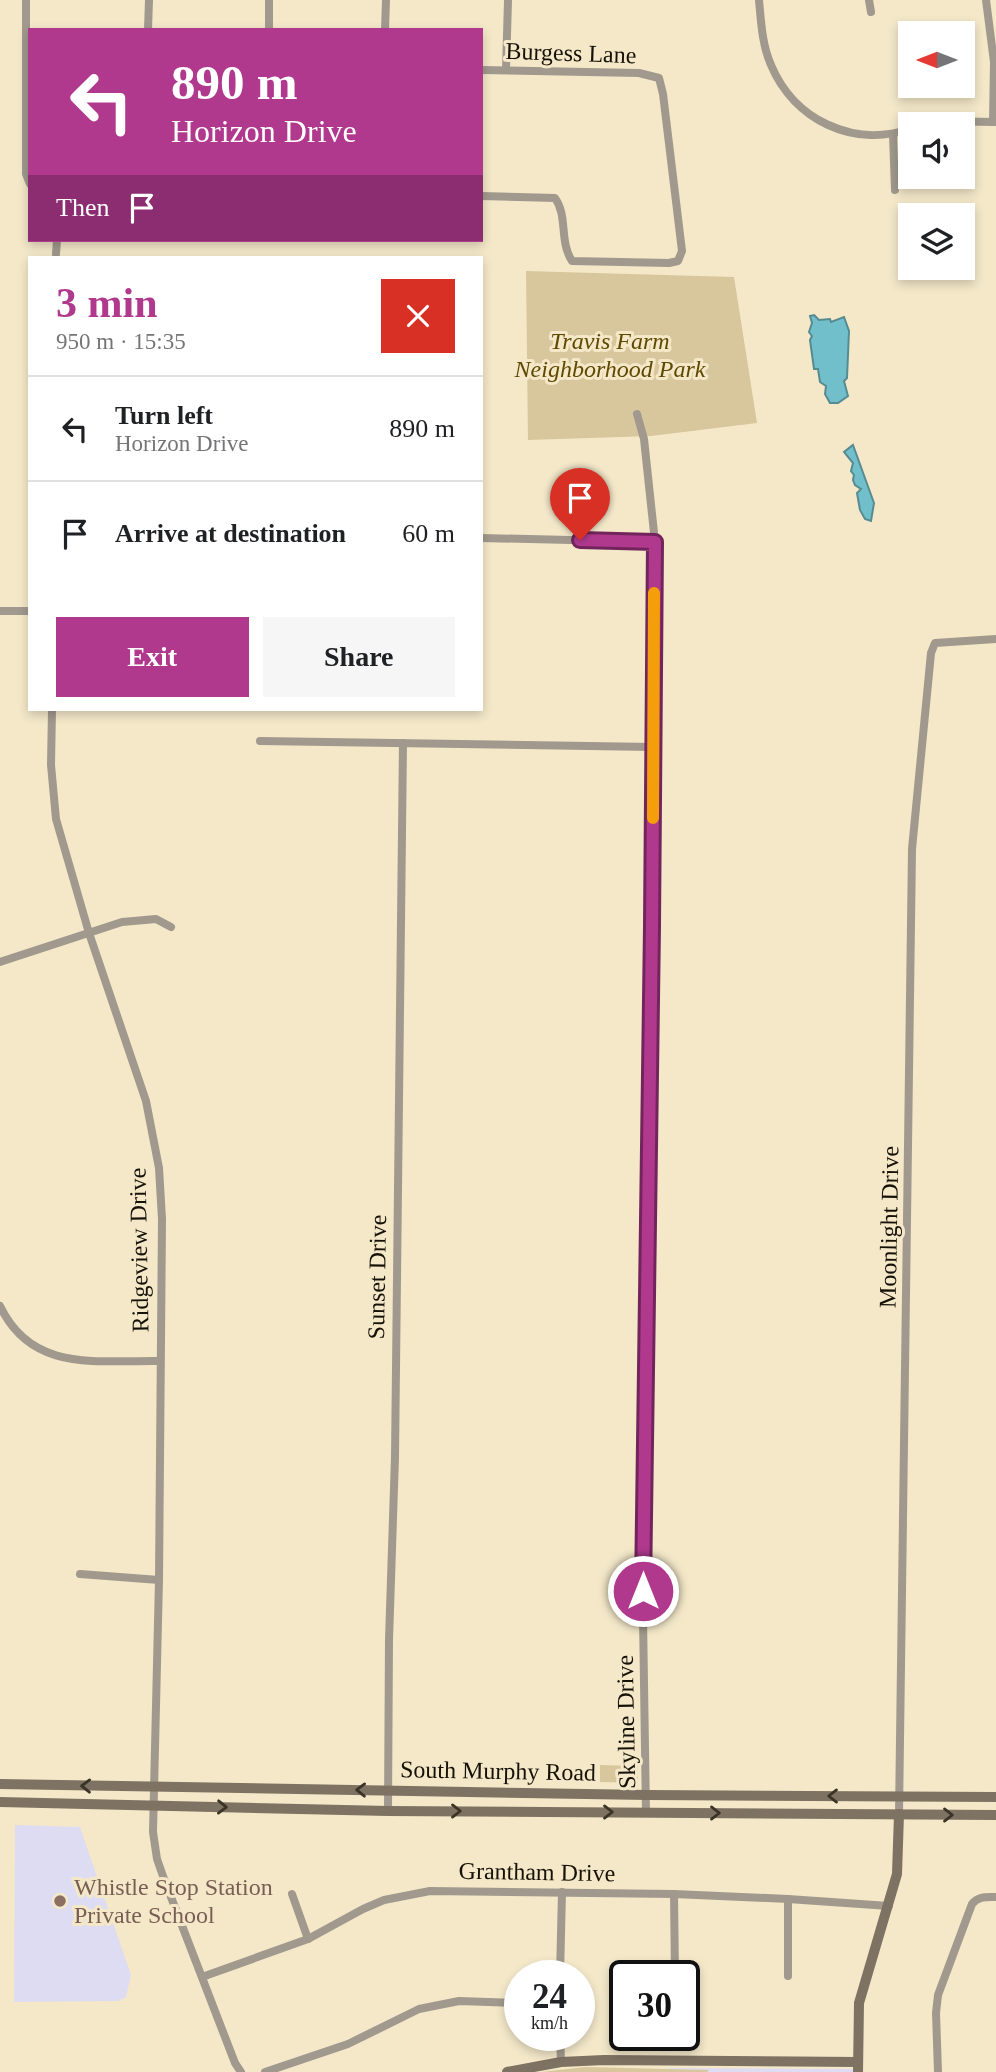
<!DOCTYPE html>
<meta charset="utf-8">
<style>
:root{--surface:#fff;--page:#f6f6f6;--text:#202124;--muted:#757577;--line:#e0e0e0;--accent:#b0398e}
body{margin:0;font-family:"Times New Roman",serif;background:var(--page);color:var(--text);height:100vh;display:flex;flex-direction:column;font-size:26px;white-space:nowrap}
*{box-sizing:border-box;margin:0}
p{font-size:23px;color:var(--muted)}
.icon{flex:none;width:38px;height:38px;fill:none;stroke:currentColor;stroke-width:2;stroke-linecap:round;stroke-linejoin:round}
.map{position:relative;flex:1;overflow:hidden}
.details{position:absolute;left:28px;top:256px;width:455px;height:455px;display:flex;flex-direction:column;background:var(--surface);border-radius:0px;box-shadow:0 4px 10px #0003}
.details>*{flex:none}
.hud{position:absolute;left:28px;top:28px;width:455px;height:214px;border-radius:0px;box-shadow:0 4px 10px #0003;background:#b0398e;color:#fff;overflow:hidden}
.needle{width:46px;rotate:270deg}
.controls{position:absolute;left:898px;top:21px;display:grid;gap:14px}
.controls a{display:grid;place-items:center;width:77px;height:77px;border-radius:0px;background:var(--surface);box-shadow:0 4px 10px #0003;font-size:35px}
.speed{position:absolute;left:504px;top:1960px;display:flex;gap:14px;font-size:35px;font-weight:700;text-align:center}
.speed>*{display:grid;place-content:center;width:91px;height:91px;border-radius:50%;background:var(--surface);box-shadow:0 4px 10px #0003;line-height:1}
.speed small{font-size:18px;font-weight:400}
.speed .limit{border:4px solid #111;border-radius:10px;background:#fff;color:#111}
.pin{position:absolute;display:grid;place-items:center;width:60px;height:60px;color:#fff;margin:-72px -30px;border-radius:50% 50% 50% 0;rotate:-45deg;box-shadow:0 0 7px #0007}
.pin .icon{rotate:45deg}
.me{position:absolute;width:77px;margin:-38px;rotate:0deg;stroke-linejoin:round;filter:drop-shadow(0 0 5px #0008)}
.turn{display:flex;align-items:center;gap:24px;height:147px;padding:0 28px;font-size:32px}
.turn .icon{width:91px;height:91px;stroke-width:2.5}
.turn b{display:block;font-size:49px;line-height:60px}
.then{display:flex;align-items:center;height:66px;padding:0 28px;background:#0003;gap:14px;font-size:26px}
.round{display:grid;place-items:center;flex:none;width:74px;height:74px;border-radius:0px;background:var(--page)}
.summary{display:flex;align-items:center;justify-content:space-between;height:119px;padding:0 28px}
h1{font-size:42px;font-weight:700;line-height:52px;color:var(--accent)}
.cta{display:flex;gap:14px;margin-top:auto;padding:14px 28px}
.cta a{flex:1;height:80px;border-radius:0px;background:var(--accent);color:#fff;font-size:28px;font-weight:700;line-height:80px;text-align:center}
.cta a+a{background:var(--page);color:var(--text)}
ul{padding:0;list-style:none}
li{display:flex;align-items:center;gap:21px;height:105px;padding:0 28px;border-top:2px solid var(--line)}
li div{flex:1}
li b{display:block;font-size:26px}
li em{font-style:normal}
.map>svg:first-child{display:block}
.education{fill:#dedcf2}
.green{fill:#d8c79c}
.water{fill:#72bfcc;stroke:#568b91;stroke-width:2}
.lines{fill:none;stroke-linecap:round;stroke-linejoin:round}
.street{stroke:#a1998d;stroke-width:8}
.secondary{stroke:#7e7262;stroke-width:10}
.oneway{stroke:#3a3327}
.route-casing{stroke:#72255c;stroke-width:18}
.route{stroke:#b0398e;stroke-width:12}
.slow{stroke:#f59e0b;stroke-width:12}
.education-dot{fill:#8d6e63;stroke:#f4e8c9;stroke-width:2.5}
.labels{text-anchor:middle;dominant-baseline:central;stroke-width:6;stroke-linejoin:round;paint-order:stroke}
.street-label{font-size:24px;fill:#161107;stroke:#f4e8c9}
.park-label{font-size:24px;font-style:italic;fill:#5f4900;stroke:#f4e8c9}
.education-label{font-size:24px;fill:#785e54;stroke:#f4e8c9;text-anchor:start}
</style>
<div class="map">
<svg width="996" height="2072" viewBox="0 0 996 2072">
<rect width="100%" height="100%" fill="#f4e8c9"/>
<g class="education">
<polygon points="15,1825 80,1827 131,1975 126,1997 118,2001 14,2002"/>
<polygon points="669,2068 854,2069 854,2072 669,2072"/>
</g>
<g class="green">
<polygon points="526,271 734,277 757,423 651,436 528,440"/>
<polygon points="600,1765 638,1766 638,1783 600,1782"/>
<polygon points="585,2067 709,2070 707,2072 541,2072"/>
</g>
<g class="water">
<polygon points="814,315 819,320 830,319 831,322 844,317 849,331 847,378 844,381 848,396 838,403 830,403 825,394 826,386 820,382 818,369 814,369 810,340 812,336 809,332 812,323 810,316"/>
<polygon points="853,445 874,503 871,521 865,519 860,510 857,493 861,489 855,485 853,480 854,475 851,471 853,463 844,452"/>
</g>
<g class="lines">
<g class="street">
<polyline points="26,0 26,174 30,184"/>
<path d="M759,0c2,21 3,45 12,65 23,55 82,83 139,64"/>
<polyline points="869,0 871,12"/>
<polyline points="986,0 994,62 993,122"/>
<polyline points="148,30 149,0"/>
<polyline points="269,30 269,0"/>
<polyline points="385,30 386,0"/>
<path d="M481,70l158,3 20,5 4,16 19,157 -4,10 -9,2 -97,-2c-13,-20 -4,-45 -17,-63l-74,-2"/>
<polyline points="506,70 508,0"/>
<polyline points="923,124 931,121 996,122"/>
<polyline points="893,134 895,190"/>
<polyline points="56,254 57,240"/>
<polyline points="637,414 644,439 655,542 652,926 643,1617 646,1813"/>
<polyline points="481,538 655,542"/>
<polyline points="0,611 30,611"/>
<polyline points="52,709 51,765 56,819 89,933 146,1101 159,1168 162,1219 159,1580 153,1832 157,1859 164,1879 235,2063 241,2072"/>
<polyline points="260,741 653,747"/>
<polyline points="0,962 122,922 156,919 171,927"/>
<path d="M0,1306c32,67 97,54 159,55"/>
<polyline points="80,1574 159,1580"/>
<polyline points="388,1811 389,1640 395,1457 403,743"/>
<polyline points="899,1814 912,849 931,653 935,643 996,639"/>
<polyline points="292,1894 308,1939"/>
<polyline points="674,1894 675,1976"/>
<polyline points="788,1899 788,1976"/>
<polyline points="560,1976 562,1892"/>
<polyline points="202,1977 308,1939 363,1909 384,1900 430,1891 674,1894 788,1899 889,1906"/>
<polyline points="560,2035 561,2062"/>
<polyline points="265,2072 348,2044 419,2009 459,2001 520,2003"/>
<path d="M938,2072l-2,-59 2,-18 34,-91c6,-8 14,-7 24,-7"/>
</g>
<g class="secondary">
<polyline points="0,1784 647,1795 996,1797"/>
<polyline points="0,1802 388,1811 996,1815"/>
<polyline points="507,2072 561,2062 604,2060 858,2062"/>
<polyline points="858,2072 859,2003 897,1874 899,1814"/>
</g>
</g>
<defs><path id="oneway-chevron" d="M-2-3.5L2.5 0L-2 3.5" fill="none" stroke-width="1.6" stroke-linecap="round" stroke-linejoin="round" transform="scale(1.75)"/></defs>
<g class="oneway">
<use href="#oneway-chevron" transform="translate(86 1786) rotate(-179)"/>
<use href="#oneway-chevron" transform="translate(361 1790) rotate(-179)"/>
<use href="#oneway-chevron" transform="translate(833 1796) rotate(180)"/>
<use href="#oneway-chevron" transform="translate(222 1807) rotate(1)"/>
<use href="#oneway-chevron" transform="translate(456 1811)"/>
<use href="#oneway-chevron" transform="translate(608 1812)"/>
<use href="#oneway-chevron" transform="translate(715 1813)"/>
<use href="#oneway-chevron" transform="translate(948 1815)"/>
</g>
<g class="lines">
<g class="route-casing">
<polyline id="route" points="580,540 655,542 652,926 643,1591"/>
</g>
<use href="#route" class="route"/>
<polyline class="slow" points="653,818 654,593"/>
</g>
<circle class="education-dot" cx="60" cy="1901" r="7"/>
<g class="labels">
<g class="street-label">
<text transform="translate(571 53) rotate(2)">Burgess Lane</text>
<text transform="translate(889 1227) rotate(-89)">Moonlight Drive</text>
<text transform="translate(139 1250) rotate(-91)">Ridgeview Drive</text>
<text transform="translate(377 1277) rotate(-89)">Sunset Drive</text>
<text transform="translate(626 1722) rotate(-91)">Skyline Drive</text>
<text transform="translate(498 1771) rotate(1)">South Murphy Road</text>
<text transform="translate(537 1872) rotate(1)">Grantham Drive</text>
</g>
<g class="park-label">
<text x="610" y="341">Travis Farm<tspan x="610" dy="28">Neighborhood Park</tspan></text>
</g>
<g class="education-label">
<text x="74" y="1887">Whistle Stop Station<tspan x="74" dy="28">Private School</tspan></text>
</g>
</g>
</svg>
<div class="controls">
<a><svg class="needle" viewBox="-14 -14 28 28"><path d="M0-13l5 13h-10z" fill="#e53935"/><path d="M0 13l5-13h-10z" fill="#757577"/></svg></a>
<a><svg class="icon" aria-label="sound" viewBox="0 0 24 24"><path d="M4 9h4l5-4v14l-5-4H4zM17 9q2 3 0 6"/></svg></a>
<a><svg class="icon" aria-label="layers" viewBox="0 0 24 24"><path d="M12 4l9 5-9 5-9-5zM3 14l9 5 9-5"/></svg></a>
</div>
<div class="speed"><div>24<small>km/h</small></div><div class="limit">30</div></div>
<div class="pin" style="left:580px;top:540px;background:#d93025"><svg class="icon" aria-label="arrive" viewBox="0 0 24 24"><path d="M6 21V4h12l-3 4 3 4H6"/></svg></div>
<svg class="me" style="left:643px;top:1591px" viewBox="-20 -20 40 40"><circle r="17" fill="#b0398e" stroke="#fff" stroke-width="3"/><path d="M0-11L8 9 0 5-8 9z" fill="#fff"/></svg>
<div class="hud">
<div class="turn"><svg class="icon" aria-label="left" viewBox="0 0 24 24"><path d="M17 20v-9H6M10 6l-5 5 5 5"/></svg><div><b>890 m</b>Horizon Drive</div></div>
<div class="then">Then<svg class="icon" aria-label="arrive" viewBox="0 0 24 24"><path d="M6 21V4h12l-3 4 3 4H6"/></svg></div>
</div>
<section class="details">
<div class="summary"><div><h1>3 min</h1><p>950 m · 15:35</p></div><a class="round" style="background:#d93025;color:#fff"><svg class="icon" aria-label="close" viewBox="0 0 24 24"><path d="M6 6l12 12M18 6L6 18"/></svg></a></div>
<ul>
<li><svg class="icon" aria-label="left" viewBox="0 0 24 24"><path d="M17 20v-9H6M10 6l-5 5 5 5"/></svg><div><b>Turn left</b><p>Horizon Drive</p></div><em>890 m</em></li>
<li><svg class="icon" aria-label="arrive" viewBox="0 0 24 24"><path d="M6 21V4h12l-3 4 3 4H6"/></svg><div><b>Arrive at destination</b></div><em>60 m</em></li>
</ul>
<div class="cta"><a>Exit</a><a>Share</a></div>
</section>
</div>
